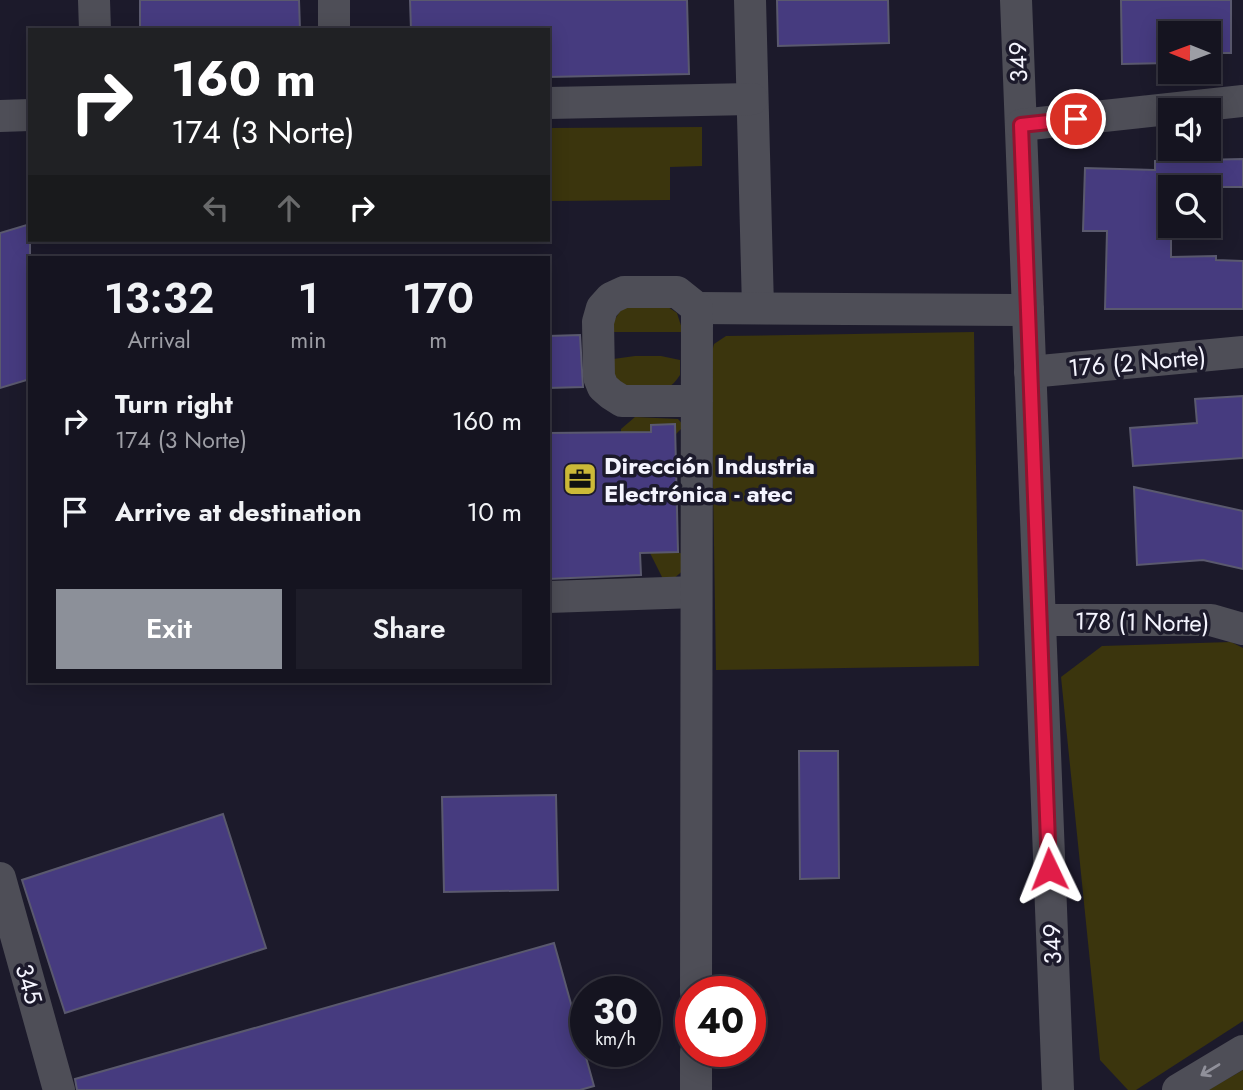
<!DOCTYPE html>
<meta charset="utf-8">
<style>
:root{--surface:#151420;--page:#1e1d29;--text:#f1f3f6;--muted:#9d9ea5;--line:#34333e;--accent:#8c9099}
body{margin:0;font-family:Jost,sans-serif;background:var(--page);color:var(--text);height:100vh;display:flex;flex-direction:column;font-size:26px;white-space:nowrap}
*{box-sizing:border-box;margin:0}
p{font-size:23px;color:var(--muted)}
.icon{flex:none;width:38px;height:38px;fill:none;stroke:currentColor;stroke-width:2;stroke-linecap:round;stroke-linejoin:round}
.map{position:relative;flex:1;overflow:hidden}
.sheet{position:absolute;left:28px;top:256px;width:522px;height:427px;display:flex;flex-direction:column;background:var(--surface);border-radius:0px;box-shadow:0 4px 18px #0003,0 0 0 2px var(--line)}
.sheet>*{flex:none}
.top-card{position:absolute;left:28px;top:28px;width:522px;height:214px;border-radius:0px;box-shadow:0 4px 18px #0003,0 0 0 2px var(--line);background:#202124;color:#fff;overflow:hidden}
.needle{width:46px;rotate:271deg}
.fabs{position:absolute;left:1158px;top:21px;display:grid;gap:14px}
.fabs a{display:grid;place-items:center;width:63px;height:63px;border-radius:0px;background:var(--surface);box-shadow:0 4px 18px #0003,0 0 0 2px var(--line);font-size:35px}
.speed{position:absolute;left:570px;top:976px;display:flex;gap:14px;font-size:35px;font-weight:700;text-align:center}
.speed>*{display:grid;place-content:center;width:91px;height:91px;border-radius:50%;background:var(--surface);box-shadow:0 4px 18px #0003,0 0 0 2px var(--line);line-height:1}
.speed small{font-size:18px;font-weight:400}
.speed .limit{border:10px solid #d22;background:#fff;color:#111}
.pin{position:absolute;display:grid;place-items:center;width:60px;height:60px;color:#fff;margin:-30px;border:4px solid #fff;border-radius:50%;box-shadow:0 2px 7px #0007}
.me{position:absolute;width:77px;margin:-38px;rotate:358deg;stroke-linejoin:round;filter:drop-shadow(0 0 5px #0008)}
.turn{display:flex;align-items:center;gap:24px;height:147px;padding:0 28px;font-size:32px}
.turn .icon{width:91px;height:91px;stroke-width:2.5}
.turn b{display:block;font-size:49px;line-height:60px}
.lanes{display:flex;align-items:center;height:66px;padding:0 28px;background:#0003;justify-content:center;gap:35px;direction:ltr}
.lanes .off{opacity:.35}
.eta{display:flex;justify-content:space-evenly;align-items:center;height:119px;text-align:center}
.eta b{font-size:42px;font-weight:600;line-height:49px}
.action{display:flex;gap:14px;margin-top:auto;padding:14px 28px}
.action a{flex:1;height:80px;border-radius:0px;background:var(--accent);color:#fff;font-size:28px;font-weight:600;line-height:80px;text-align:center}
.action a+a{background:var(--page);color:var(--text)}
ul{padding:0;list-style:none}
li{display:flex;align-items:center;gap:21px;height:91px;padding:0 28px}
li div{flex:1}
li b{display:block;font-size:26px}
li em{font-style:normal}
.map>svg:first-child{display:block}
.green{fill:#3b350d}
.building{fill:#463b7f;stroke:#5a596e;stroke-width:2}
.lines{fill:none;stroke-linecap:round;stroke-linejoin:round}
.minor{stroke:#4e4e57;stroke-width:32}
.oneway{stroke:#90909a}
.route-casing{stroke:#92132f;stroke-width:18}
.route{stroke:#e11d48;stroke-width:12}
.labels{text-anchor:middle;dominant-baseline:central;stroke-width:7;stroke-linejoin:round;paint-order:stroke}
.street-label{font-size:24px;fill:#f4f4fe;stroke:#1c1a2b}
.poi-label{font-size:24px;font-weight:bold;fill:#f4f4fe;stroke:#1c1a2b;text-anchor:start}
</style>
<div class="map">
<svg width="1243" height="1090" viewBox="0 0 1243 1090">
<rect width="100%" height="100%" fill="#1c1a2b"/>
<g class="green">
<polygon points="702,127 702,166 670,167 670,200 548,201 548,128"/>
<polygon points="665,305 677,313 683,332 607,332 622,308"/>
<polygon points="974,332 979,666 716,670 711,356 714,344 726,336"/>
<path d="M635,356h26l19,4v15c-16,26 -40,15 -65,9l-9,-24z"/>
<polygon points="635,417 678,419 684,426 675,435 675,424 651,425 654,552 678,552 689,557 686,568 672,580 664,581 639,531 621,517 621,429"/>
<polygon points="1231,642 1243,648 1243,1021 1136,1090 1128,1090 1100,1060 1061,677 1102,646"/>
<polygon points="1243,1070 1243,1090 1208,1090"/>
</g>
<g class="building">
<polygon points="140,0 299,0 300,30 140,30"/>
<polygon points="410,0 687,0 689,74 548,77 548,30 411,30"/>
<polygon points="777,0 888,0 889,43 778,46"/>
<polygon points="1121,0 1231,0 1231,53 1209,53 1209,33 1171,33 1169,63 1122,64"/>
<polygon points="1243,159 1243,187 1171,187 1171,257 1216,256 1216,260 1243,261 1243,309 1105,309 1107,231 1083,231 1085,168 1155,170 1155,161"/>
<polygon points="30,224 30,379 0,388 0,233"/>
<polygon points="580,335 583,387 548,388 548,336"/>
<polygon points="1243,396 1243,458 1133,466 1130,428 1197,423 1195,399"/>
<polygon points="675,424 678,552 640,553 641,575 548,579 548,433 651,432 651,425"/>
<polygon points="1134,487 1243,511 1243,569 1203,560 1137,565"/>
<polygon points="799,751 838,751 839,878 800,879"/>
<polygon points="556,795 558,890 444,892 442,797"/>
<polygon points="223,814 266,948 65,1013 22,880"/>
<polygon points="554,943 594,1086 580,1090 77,1090 75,1079"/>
</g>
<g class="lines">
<g class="minor">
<polyline points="94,0 95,30"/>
<polyline points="334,0 334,30"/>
<polyline points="750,0 758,308"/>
<polyline points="1016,0 1058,1090"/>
<polyline points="548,103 752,99"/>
<polyline points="0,116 30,115"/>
<polyline points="1021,125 1243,101"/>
<polyline points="697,308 1028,310"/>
<polyline points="1030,372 1243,352"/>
<polyline points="548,597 696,592"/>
<polyline points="1040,620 1211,620 1243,629"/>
<polyline points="0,878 59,1090"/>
<polyline points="696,992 697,308 677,292 624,292 611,298 602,308 598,322 599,377 603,387 611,394 622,401 697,401"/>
<polyline points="696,1052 696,1090"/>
<polyline points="1178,1090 1243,1051"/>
</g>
</g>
<defs><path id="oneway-shaft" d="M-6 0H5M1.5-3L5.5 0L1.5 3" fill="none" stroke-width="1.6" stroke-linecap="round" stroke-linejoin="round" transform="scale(1.75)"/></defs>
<use class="oneway" href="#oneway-shaft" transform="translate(1210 1070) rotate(149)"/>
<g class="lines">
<g class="route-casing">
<polyline id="route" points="1049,869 1021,125 1076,119"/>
</g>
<use href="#route" class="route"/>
</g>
<defs>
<g id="office-square" transform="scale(1.75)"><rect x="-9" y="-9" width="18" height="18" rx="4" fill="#ccb938" stroke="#1c1a2b"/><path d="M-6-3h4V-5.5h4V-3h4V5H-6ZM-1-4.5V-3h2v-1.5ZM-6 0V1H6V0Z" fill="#111"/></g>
</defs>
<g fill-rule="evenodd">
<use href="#office-square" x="580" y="479"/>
</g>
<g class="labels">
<g class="street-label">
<text transform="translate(1018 62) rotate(-92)">349</text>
<text transform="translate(1137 362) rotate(-5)">176 (2 Norte)</text>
<text transform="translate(1142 622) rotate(1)">178 (1 Norte)</text>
<text transform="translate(1052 944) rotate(-92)">349</text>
<text transform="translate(29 984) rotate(74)">345</text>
</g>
<g class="poi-label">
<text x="604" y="465">Dirección Industria<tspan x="604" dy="28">Electrónica - atec</tspan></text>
</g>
</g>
</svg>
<div class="fabs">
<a><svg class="needle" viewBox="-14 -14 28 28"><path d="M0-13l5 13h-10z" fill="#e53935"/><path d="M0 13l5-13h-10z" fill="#9d9ea5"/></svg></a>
<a><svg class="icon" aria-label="sound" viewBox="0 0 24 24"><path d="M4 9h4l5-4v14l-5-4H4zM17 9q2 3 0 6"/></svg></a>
<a><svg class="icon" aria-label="search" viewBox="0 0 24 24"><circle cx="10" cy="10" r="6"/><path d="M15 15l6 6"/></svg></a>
</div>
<div class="speed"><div>30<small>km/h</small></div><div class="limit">40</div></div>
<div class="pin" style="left:1076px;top:119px;background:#d93025"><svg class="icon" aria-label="arrive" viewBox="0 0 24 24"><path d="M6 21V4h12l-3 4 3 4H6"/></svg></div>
<svg class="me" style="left:1049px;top:869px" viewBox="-20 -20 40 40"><path d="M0-17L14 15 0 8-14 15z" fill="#e11d48" stroke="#fff" stroke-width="4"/></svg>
<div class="top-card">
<div class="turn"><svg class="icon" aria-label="right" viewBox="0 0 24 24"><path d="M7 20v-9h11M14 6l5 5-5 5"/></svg><div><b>160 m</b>174 (3 Norte)</div></div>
<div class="lanes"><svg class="icon off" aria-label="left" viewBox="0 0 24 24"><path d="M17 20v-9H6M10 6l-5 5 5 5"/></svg><svg class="icon off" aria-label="ahead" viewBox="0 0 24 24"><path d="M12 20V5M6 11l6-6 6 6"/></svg><svg class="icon" aria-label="right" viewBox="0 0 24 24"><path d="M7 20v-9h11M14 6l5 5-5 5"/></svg></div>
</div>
<section class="sheet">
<div class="eta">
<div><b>13:32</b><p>Arrival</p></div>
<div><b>1</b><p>min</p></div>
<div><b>170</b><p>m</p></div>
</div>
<ul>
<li><svg class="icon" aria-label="right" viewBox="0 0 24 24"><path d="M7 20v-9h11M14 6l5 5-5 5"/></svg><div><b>Turn right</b><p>174 (3 Norte)</p></div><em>160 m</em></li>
<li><svg class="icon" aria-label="arrive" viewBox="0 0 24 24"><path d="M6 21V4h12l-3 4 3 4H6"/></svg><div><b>Arrive at destination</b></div><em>10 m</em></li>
</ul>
<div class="action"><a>Exit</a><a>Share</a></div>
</section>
</div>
